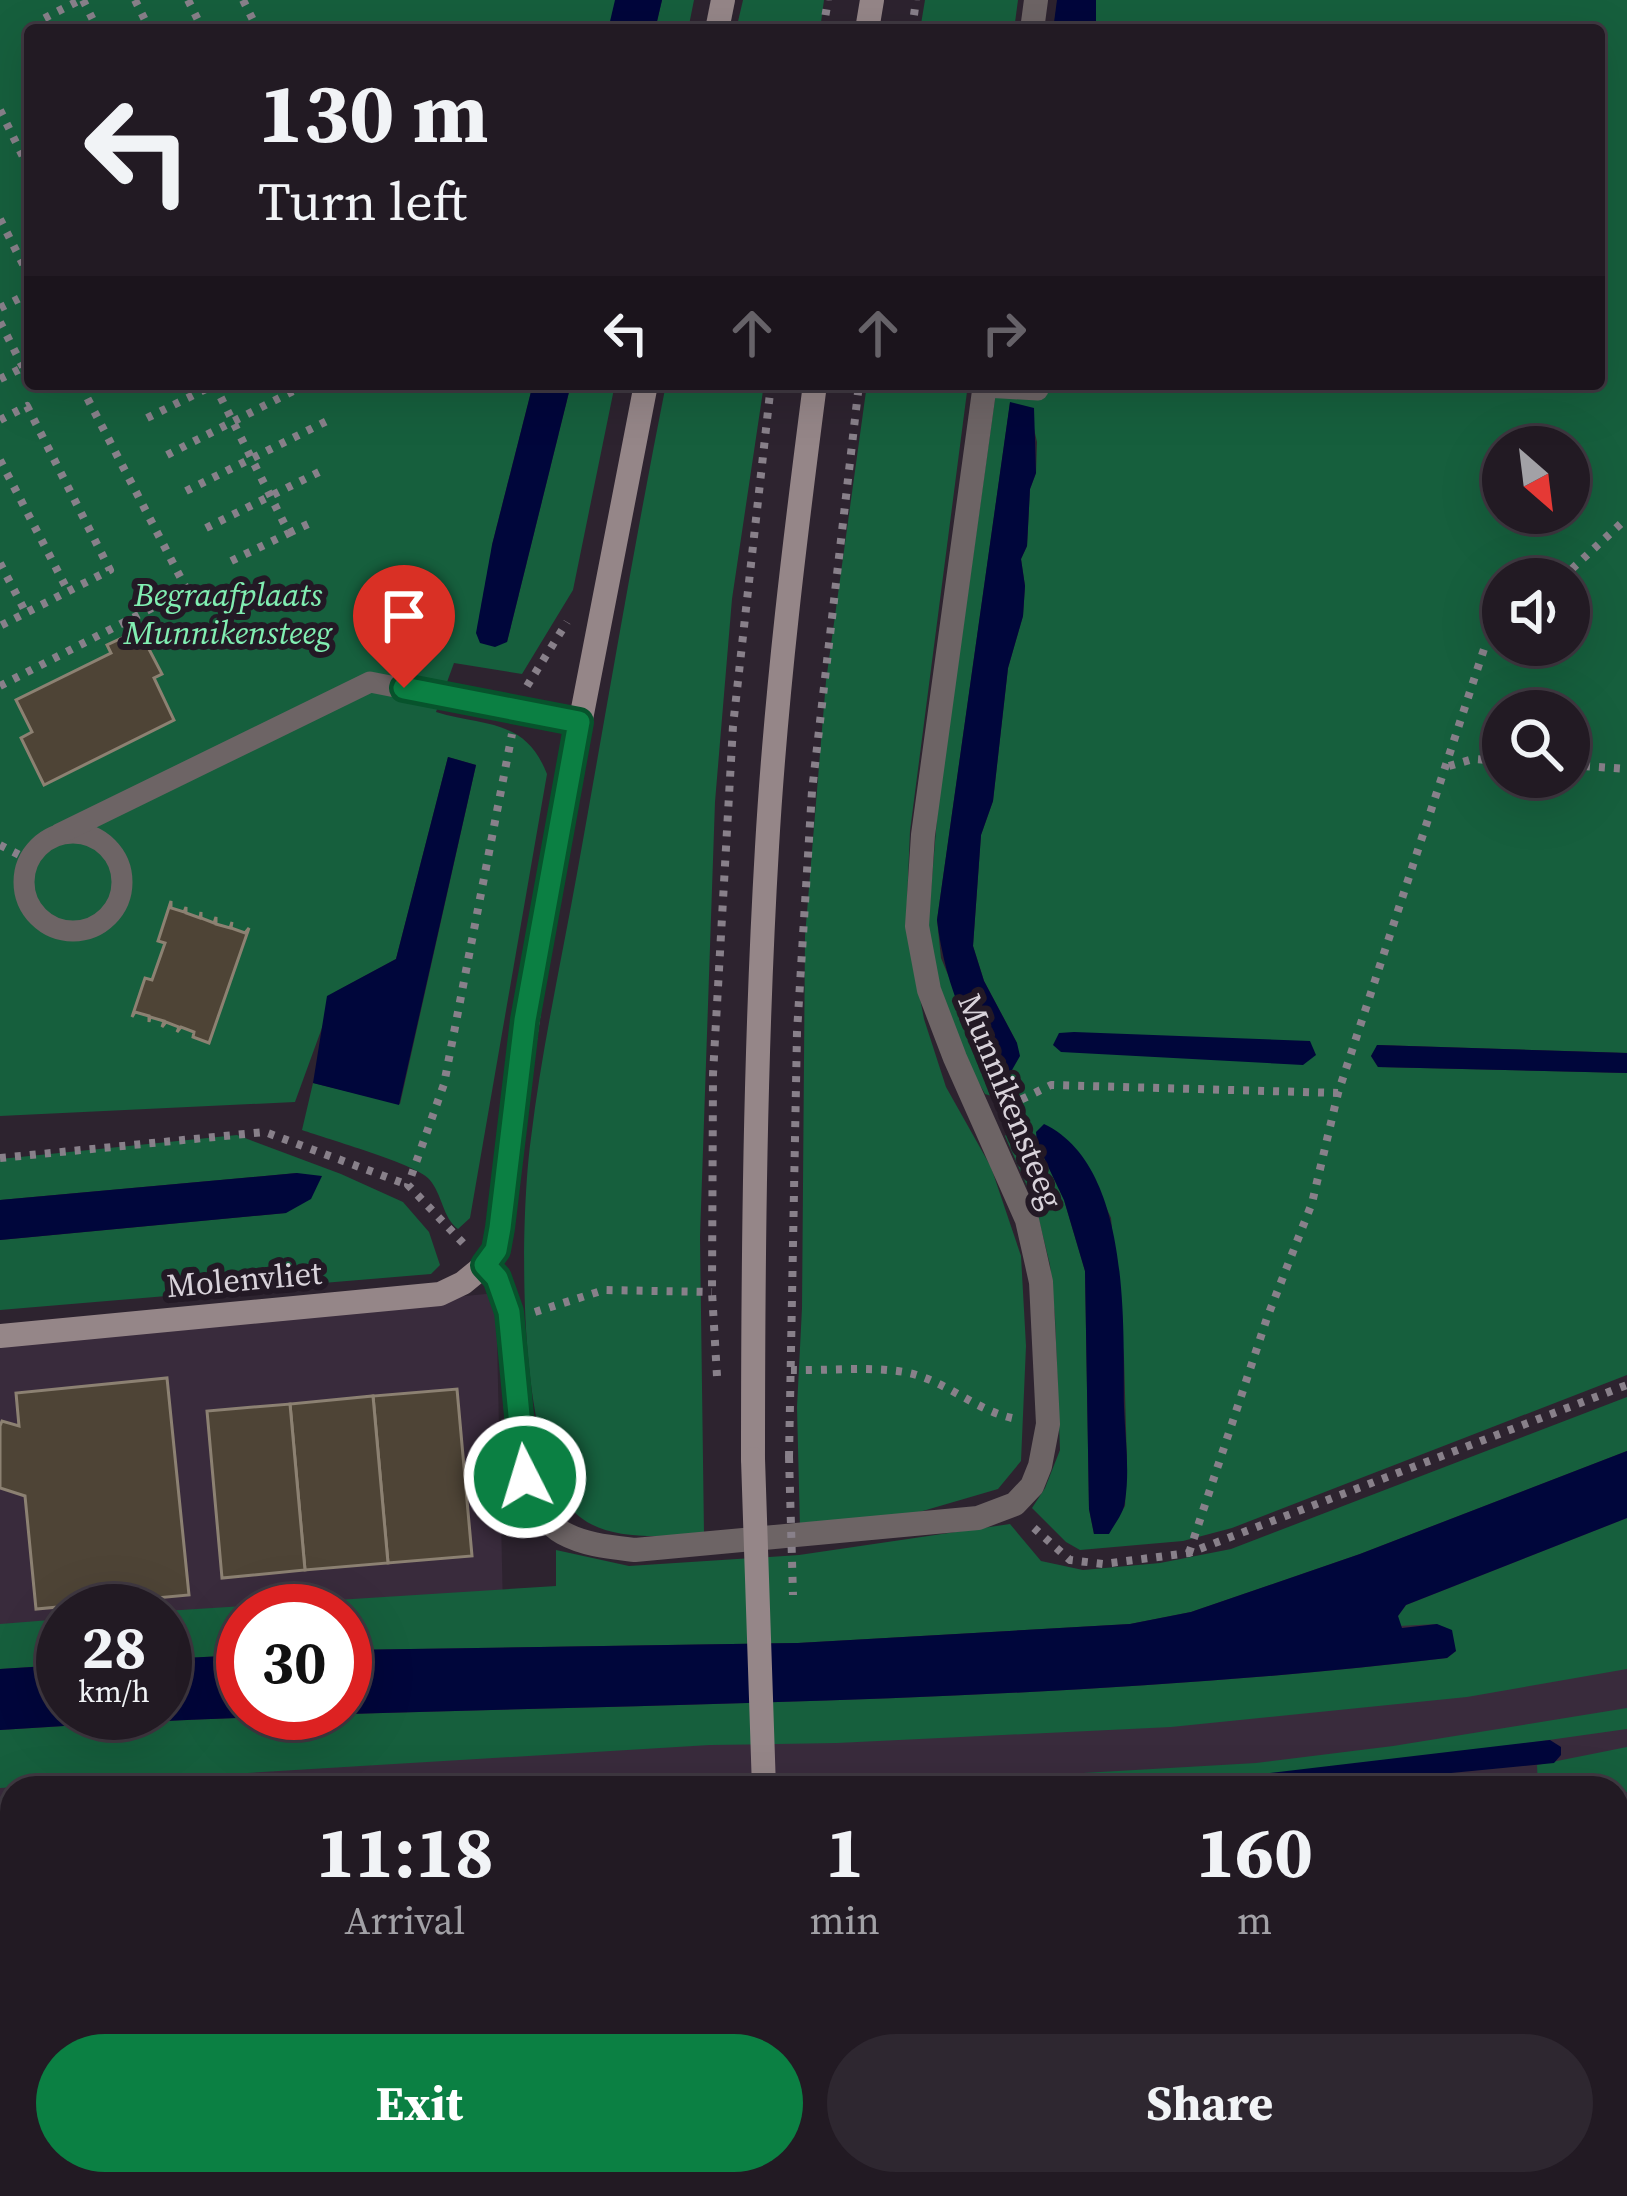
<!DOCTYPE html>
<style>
:root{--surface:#221a23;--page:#2e2730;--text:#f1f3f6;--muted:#a2a1a6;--line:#3f3841;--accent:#0b8043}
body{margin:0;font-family:"Source Serif 4",serif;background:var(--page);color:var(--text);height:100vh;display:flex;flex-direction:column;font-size:45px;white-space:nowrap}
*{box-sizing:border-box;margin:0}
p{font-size:39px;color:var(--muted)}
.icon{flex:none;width:66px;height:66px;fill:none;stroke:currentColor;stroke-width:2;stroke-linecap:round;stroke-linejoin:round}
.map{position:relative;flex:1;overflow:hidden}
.sheet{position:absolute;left:0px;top:1776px;width:1629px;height:420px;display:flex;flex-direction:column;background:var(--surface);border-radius:36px 36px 0 0;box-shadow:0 12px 48px #0002,0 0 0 3px var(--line)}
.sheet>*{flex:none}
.top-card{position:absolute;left:24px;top:24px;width:1581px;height:366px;border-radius:12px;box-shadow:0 12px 48px #0002,0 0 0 3px var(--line);background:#221a23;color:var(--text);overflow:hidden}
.needle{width:78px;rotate:152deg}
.controls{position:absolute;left:1482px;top:426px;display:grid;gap:24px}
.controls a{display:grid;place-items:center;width:108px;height:108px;border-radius:50%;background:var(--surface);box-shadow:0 12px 48px #0002,0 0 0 3px var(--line);font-size:60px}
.speed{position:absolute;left:36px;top:1584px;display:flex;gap:24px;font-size:60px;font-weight:700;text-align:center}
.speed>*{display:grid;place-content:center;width:156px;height:156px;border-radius:50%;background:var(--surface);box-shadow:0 12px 48px #0002,0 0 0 3px var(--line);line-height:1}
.speed small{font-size:30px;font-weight:400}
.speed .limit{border:18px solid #d22;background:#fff;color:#111}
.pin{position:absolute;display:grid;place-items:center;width:102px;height:102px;color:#fff;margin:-123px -51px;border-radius:50% 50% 50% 0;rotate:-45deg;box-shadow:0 0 12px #0007}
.pin .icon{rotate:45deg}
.me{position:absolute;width:132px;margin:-66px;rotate:355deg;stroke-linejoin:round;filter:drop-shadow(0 0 9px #0008)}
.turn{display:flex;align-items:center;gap:42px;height:252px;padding:0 36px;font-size:54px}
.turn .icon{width:156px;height:156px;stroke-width:2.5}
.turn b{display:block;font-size:84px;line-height:102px}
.lanes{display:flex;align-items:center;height:114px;padding:0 36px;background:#0003;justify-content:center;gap:60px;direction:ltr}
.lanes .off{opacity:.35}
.eta{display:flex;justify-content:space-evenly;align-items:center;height:204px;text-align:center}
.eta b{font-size:72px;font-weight:700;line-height:84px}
.cta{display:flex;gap:24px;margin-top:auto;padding:24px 36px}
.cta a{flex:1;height:138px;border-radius:72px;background:var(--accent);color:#fff;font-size:48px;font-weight:700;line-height:138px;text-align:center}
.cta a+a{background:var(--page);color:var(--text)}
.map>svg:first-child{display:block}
.built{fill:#392b3c;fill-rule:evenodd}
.green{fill:#165f3d;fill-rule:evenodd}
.water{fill:#00063b}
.building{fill:#4e4436;stroke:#8c8172;stroke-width:3}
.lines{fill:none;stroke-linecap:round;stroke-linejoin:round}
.path{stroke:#88808a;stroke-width:8;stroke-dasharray:6 9;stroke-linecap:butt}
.lane{stroke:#6d6465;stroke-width:21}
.street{stroke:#6d6465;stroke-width:24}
.secondary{stroke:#958688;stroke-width:24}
.path-bridge{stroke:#88808a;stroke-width:8;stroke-dasharray:6 9;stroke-linecap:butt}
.secondary-bridge{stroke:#958688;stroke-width:24}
.route-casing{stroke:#07532c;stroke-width:30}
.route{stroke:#0b8043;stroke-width:21}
.labels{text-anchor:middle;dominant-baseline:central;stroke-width:12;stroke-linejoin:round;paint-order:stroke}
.park-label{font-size:33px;font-style:italic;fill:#81eeb2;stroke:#231925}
.street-label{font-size:33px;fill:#d8d2da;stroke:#231925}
</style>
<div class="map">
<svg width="1627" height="2196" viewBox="0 0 1627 2196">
<rect width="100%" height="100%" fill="#2d232f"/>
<path class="built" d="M496,1293l8,361 -159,10v-53h-102v102h102l631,-38 651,-176v697h-1627v-855zM63,1611h102v102h-102zM12,1788h1605v396h-1605z"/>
<g class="green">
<path d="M0,0h633l-8,30h-595v354h503l-41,161 15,97 64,-258h44l-42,206 -51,84 -68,-11 -18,49c50,15 89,6 111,62l-77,444 -12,11c-16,-12 -15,-34 -29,-50 -13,-15 -102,-40 -127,-49l11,-47 87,21 76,-339 -28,-8 -52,202 -61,33 -40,110 -295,14z"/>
<polygon points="662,0 694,0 688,30 655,30"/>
<polygon points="743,0 824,0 820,30 736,30"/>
<polygon points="925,0 1018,0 1014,30 920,30"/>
<path d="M1096,0h531v1053l-249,-8 -7,11 7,11 249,6v302l-395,153 -49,13 -103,9 -14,-8 -34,-34 13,-20 15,-38 -5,-132 -5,-53 -15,-61 -30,-68 20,-25 -4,-14 -20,2 -16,-5 -15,-27 -37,-96 -5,-45 10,-120 59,-422h602v-354h-503zM1010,403l21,13 6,26 -1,31 -6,16 -3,57 -6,13 4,27 -2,30 -15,52 -15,133 -12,34 -8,111 11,35 33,62 -36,11 -40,-96 -4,-38zM1503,447h66v66h-66zM1503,579h66v66h-66zM1503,711h66v66h-66zM1037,1143l55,33 19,42 13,140 3,106 -2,42 -14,23 -17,5 -5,-25 -4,-238 -21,-71z"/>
<path d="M666,384h98l-32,215 -17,203 -15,435 4,297c-38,2 -93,8 -124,-17 -66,-52 -60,-300 -49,-379 11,-91 31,-180 47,-270 29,-161 56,-323 88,-484z"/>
<polygon points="867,384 968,384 910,831 906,925 924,1019 946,1087 991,1167 1021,1256 1026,1346 1021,1461 998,1489 909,1515 800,1528 797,1407 802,1308 805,936 826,681"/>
<polygon points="237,1135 341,1174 403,1202 429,1232 440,1265 431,1274 0,1310 0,1240 286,1213 297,1173 0,1200 0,1159"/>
<polygon points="1627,1397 1627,1451 1360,1554 1191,1612 1130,1624 798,1643 345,1650 345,1611 243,1611 243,1655 165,1659 165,1611 556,1586 556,1550 629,1566 799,1555 1010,1524 1041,1561 1083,1570 1160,1563 1231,1549"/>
<path d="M1627,1518v151l-160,28 -296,30 -334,16 -127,2 -710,43v-58c482,-31 966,-15 1447,-72l9,-7 -19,-27 -38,2 -1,-10 8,-11z"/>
<polygon points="63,1619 63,1665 0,1669 0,1624"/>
<path d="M1627,1708v21c-190,26 -380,59 -571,59l10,-12 17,-3 173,-10 137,-17z"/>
<polygon points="1627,1747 1627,1792 1617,1794 1617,1788 1538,1788 1537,1765"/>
</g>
<g class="water">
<polygon points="615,0 662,0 655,30 608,30"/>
<polygon points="1057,0 1096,0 1096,30 1053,30"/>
<polygon points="533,384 571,384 507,642 495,647 480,643 476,633 492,545"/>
<path d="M1010,402l24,6 2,65 -6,16 -3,57 -6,13 4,27 -2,30 -15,52 -15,133 -12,34 -8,111 11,35 33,62 3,13 -8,14 -13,7c-35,-45 -55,-100 -62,-157z"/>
<polygon points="448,757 476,765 399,1105 313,1083 327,996 396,959"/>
<polygon points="1074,1032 1310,1041 1316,1055 1303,1065 1061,1052 1053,1045 1059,1033"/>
<polygon points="1377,1045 1627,1053 1627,1073 1378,1067 1371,1056"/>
<path d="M1044,1124c88,42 79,202 80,283 1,31 6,63 1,94 -1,12 -10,22 -16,33h-15l-5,-25 -4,-238 -21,-71 -27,-57 -1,-11z"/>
<polygon points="297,1173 322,1176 311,1199 286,1213 0,1240 0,1200"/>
<path d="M1627,1451v67l-221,87 -8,11 4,12 35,-4 15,6 4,21 -9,7c-481,57 -965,41 -1447,72v-61l63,-4v48h102v-54l78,-4v58h102v-63l453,-7 332,-19 61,-12 169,-58z"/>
<polygon points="1550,1740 1561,1747 1561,1755 1554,1763 1296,1788 1144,1788"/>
</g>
<g class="building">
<polygon points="139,630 162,674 154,678 174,720 44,785 21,738 32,732 16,700 111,653 107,645"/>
<polygon points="171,901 171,908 184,912 186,907 186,913 200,918 201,912 201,918 214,923 216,917 216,924 230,928 232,922 231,928 245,933 249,928 209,1043 193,1037 194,1032 181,1027 177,1032 179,1027 166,1022 162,1027 164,1021 150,1017 149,1022 149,1016 135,1012 132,1017 145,978 152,980 165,943 158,941"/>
<polygon points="167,1378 189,1595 36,1609 25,1496 0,1488 0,1426 2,1421 19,1426 16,1393"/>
<polygon points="457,1389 472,1556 388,1563 373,1396"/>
<polygon points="373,1396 388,1563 305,1570 290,1404"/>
<polygon points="290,1404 305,1570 222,1578 207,1411"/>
</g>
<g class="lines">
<g class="path">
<polyline points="83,0 98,30"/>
<polyline points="135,0 150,30"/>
<polyline points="188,0 203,30"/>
<polyline points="243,0 258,30"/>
<polyline points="46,30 41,20 80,0"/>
<polyline points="823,30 828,0"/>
<polyline points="912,30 916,0"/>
<polyline points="0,110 30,171"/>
<polyline points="0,219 30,278"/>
<polyline points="0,308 30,293"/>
<polyline points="0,322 23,367"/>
<polyline points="0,379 30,364"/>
<polyline points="214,384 289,533 225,564"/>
<polyline points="147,418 214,385"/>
<polyline points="0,420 27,406 110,570 0,626"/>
<polyline points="167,455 307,384"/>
<polyline points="0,460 68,591"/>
<polyline points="186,491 333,418"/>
<polyline points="206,528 319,472"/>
<polyline points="289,533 308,524"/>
<polyline points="0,563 26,613"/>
<polyline points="1561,579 1627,518"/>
<polyline points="0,686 187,590 80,384"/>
<polyline points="527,686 567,622"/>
<polyline points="1569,765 1627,769"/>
<polyline points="1449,766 1473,759 1503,761"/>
<polyline points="0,845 29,860"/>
<polyline points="1008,1106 1051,1085 1338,1093"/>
<polyline points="0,1158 265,1132 408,1185"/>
<polyline points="463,1243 408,1185 444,1084 512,734"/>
<polyline points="535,1312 604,1290 712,1292"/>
<path d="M791,1370c36,1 77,-4 113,2 41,7 72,40 113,47"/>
<polyline points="717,1376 712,1292 713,1074 733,726 771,384"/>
<polyline points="789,1457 797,1032 812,791 859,384"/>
<polyline points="1034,1528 1070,1560 1103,1564 1189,1553 1627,1385"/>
<polyline points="1189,1553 1267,1318 1312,1203 1338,1093 1484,649 1503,632"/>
<polyline points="1057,2184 1057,2196"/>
</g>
<g class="lane">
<polyline points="985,387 1038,390"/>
<circle cx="73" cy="882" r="49"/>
<polyline points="59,834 370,682 579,723"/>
</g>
<g class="street">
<polyline points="1032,30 1036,0"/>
<path d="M485,1265c22,23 25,47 27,77 5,53 -1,162 51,191 22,12 47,14 72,17l343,-32 37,-14 17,-18 8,-20 8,-42 -7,-142 -14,-62 -72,-162 -26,-68 -12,-64 6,-91 62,-451"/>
</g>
<g class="secondary">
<polyline points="717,30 723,0"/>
<polyline points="867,30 872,0"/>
<polyline points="0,1336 440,1294 463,1283 485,1265 495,1249 542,920 646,384"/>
<path d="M753,1459c0,-204 2,-408 14,-612 9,-155 28,-309 48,-463"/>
<polyline points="776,2184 776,2196"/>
</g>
<polyline class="path-bridge" points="789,1457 793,1595"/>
<polyline class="secondary-bridge" points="753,1459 764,1788"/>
</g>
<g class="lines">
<g class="route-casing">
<polyline id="route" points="404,688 579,722 525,1020 500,1228 496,1250 485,1265 497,1278 509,1312 525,1477"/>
</g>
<use href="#route" class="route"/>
</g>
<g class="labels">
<g class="park-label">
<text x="228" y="594">Begraafplaats<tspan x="228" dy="38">Munnikensteeg</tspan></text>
</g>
<g class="street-label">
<text transform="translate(1011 1101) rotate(68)">Munnikensteeg</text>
<text transform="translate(244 1279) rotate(-5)">Molenvliet</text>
</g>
</g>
</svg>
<div class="controls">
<a><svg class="needle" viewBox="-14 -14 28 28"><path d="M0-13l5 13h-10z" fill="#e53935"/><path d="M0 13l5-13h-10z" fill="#a2a1a6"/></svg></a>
<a><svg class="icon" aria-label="sound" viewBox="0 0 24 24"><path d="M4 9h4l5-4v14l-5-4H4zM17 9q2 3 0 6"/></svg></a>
<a><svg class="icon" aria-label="search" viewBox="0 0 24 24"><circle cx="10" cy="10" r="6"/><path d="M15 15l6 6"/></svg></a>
</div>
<div class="speed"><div>28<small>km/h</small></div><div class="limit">30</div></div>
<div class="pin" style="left:404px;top:688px;background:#d93025"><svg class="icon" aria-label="arrive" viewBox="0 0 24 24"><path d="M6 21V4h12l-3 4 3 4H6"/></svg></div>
<svg class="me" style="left:525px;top:1477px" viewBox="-20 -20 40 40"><circle r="17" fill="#0b8043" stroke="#fff" stroke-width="3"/><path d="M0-11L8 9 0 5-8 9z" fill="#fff"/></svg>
<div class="top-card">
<div class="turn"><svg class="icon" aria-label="left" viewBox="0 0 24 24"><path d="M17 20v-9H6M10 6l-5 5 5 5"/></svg><div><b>130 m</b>Turn left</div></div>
<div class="lanes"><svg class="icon" aria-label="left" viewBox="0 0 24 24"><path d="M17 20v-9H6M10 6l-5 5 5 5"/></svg><svg class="icon off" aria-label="ahead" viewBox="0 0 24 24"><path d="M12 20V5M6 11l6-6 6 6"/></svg><svg class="icon off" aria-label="ahead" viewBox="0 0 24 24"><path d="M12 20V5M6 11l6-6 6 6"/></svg><svg class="icon off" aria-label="right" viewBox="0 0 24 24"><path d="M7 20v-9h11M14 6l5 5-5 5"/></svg></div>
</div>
<section class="sheet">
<div class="eta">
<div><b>11:18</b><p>Arrival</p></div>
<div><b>1</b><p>min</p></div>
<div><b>160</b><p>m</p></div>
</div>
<div class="cta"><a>Exit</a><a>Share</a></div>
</section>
</div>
